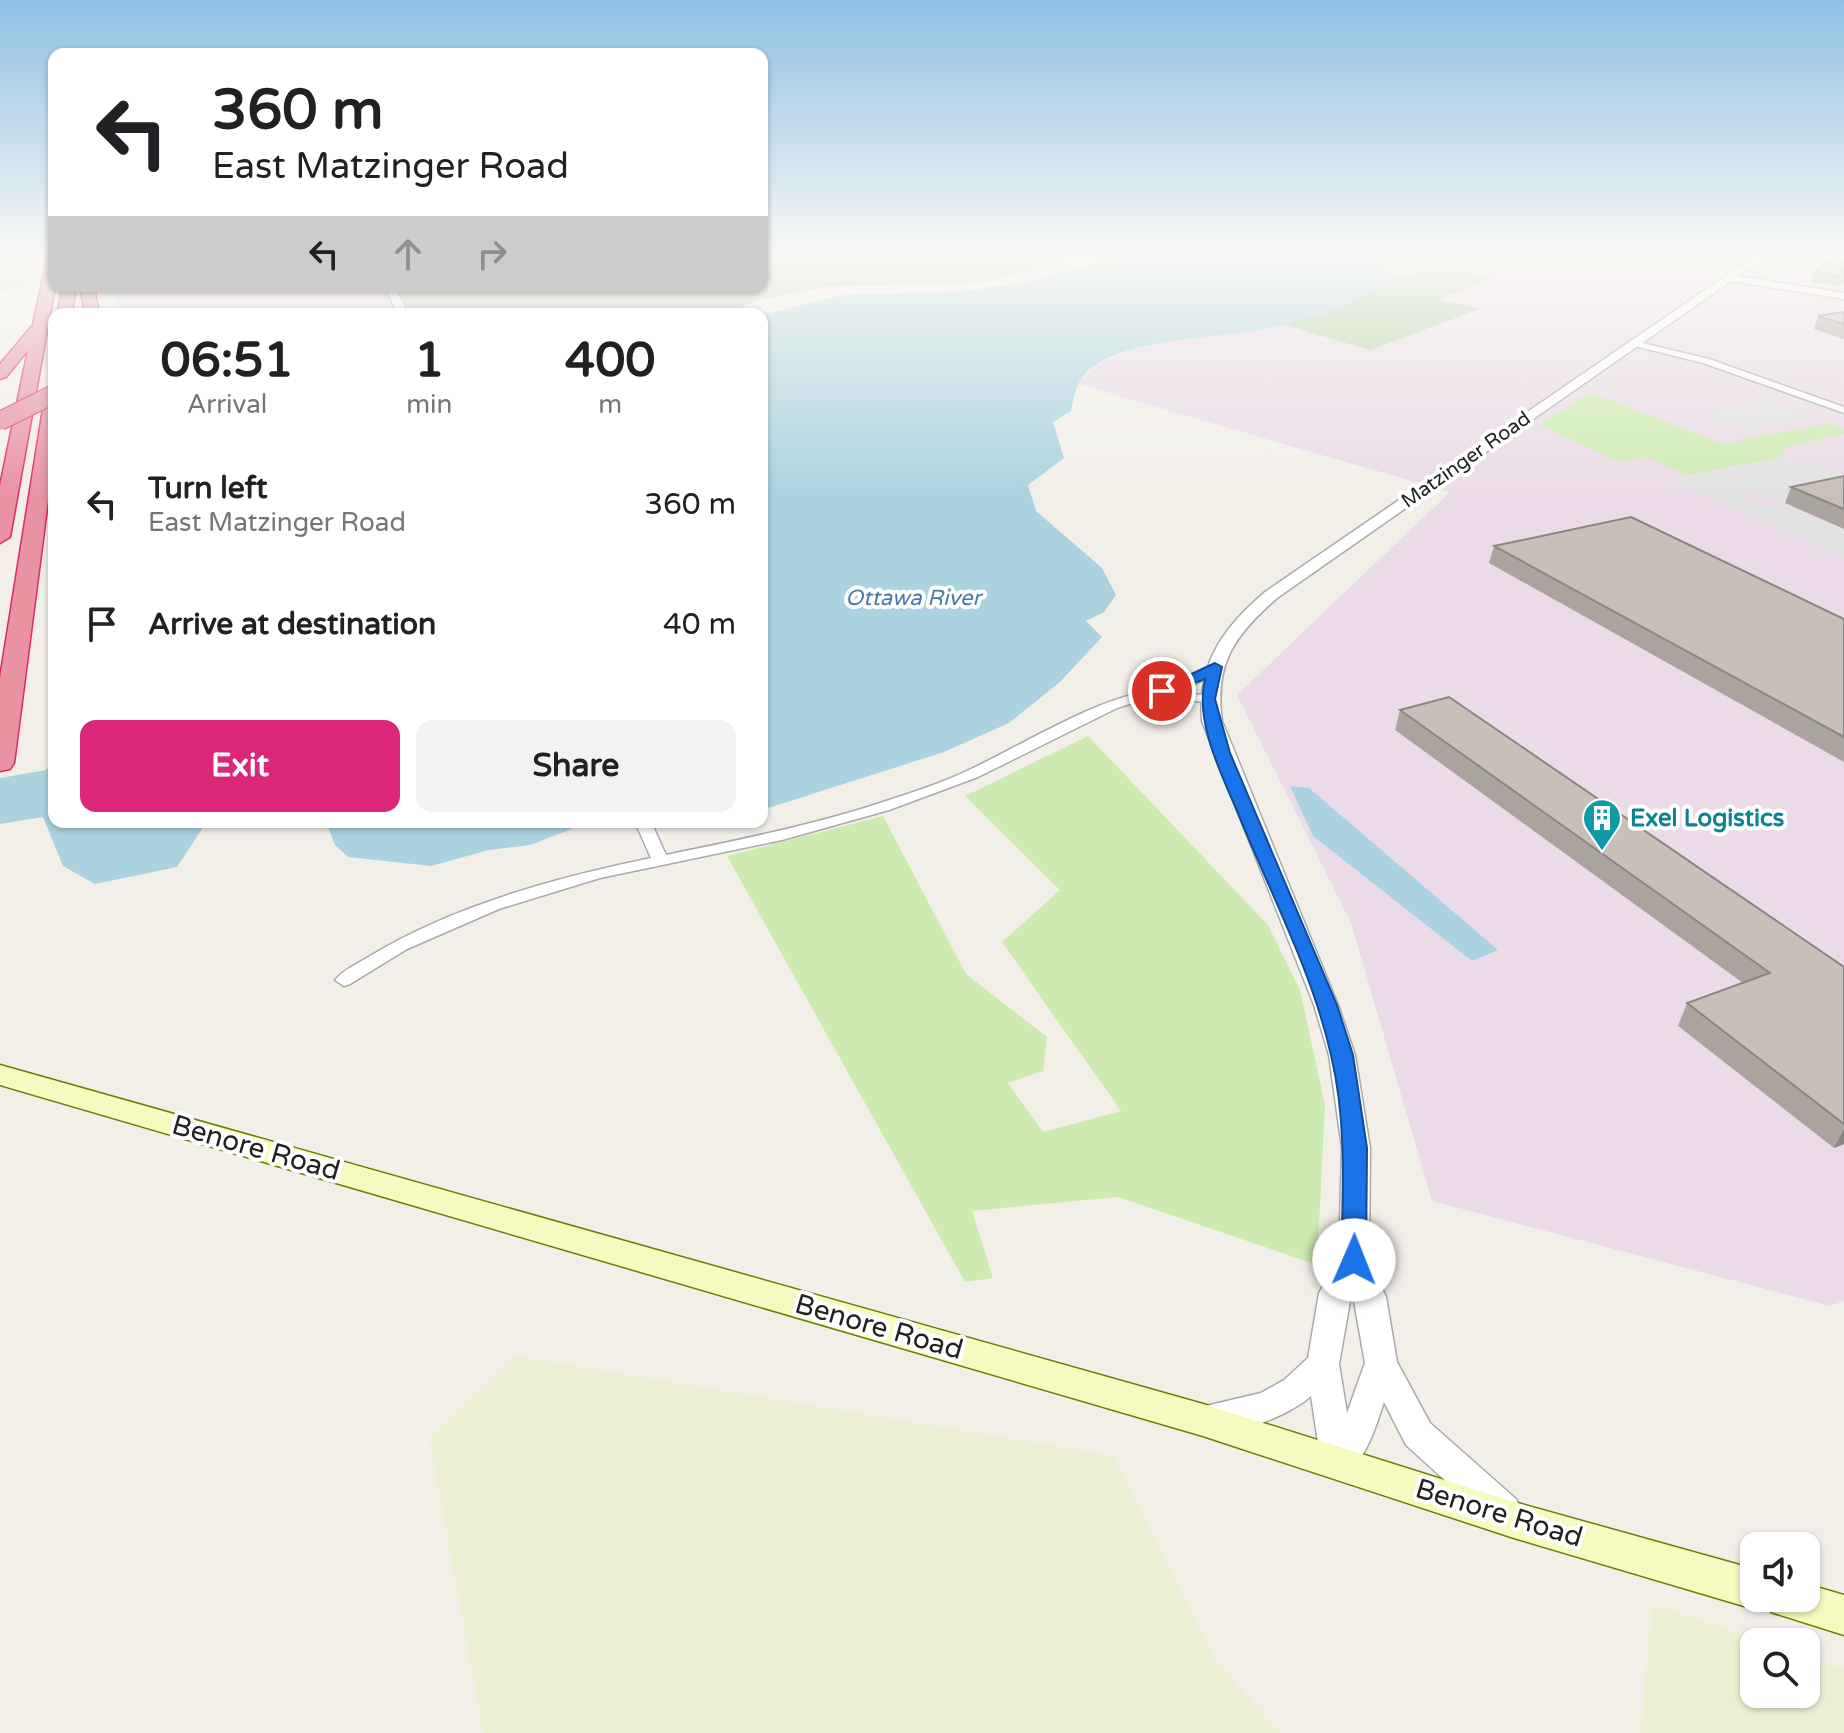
<!DOCTYPE html>
<style>
:root{--surface:#fff;--page:#f2f2f2;--text:#202124;--muted:#757577;--accent:#db2777}
body{margin:0;font-family:"Varela Round",sans-serif;background:var(--page);color:var(--text);height:100vh;display:flex;flex-direction:column;font-size:30px;white-space:nowrap}
*{box-sizing:border-box;margin:0}
p{font-size:26px;color:var(--muted)}
.icon{flex:none;width:44px;height:44px;fill:none;stroke:currentColor;stroke-width:2;stroke-linecap:round;stroke-linejoin:round}
.map{position:relative;flex:1;overflow:hidden}
.drawer{position:absolute;left:48px;top:308px;width:720px;height:520px;display:flex;flex-direction:column;background:var(--surface);border-radius:16px;box-shadow:0 2px 6px #0004}
.drawer>*{flex:none}
.hud{position:absolute;left:48px;top:48px;width:720px;height:244px;border-radius:16px;box-shadow:0 2px 6px #0004;background:#fff;color:var(--text);overflow:hidden}
.controls{position:absolute;left:1740px;top:1532px;display:grid;gap:16px}
.controls a{display:grid;place-items:center;width:80px;height:80px;border-radius:16px;background:var(--surface);box-shadow:0 2px 6px #0004;font-size:40px}
.pin{position:absolute;display:grid;place-items:center;width:68px;height:68px;color:#fff;margin:-34px;border:4px solid #fff;border-radius:50%;box-shadow:0 2px 8px #0007}
.me{position:absolute;width:88px;margin:-44px;rotate:1deg;stroke-linejoin:round;filter:drop-shadow(0 0 6px #0008)}
.turn{display:flex;align-items:center;gap:28px;height:168px;padding:0 32px;font-size:36px}
.turn .icon{width:104px;height:104px;stroke-width:2.5}
.turn b{display:block;font-size:56px;line-height:68px}
.lanes{display:flex;align-items:center;height:76px;padding:0 32px;background:#0003;justify-content:center;gap:40px;direction:ltr}
.lanes .off{opacity:.35}
.eta{display:flex;justify-content:space-evenly;align-items:center;height:136px;text-align:center}
.eta b{font-size:48px;font-weight:700;line-height:56px}
.action{display:flex;gap:16px;margin-top:auto;padding:16px 32px}
.action a{flex:1;height:92px;border-radius:16px;background:var(--accent);color:#fff;font-size:32px;font-weight:700;line-height:92px;text-align:center}
.action a+a{background:var(--page);color:var(--text)}
ul{padding:0;list-style:none}
li{display:flex;align-items:center;gap:24px;height:120px;padding:0 32px}
li div{flex:1}
li b{display:block;font-size:30px}
li em{font-style:normal}
.map>svg:first-child{display:block}
.residential{fill:#e0dfdf}
.industrial{fill:#ebdbe8}
.construction{fill:#c7c7b4}
.farmland{fill:#eef0d5}
.grass{fill:#cdebb0}
.forest{fill:#add19e}
.parking{fill:#e2e2e2}
.water{fill:#aad3df}
.lines{fill:none;stroke-linecap:round;stroke-linejoin:round}
.minor-casing{stroke:#a9a9a9;stroke-width:3}
.tertiary-casing{stroke:#a9a9a9;stroke-width:3}
.secondary-casing{stroke:#707d05;stroke-width:3}
.motorway-casing{stroke:#dc2a67;stroke-width:3}
.minor{fill:#fff;fill-rule:evenodd}
.tertiary{fill:#fff;fill-rule:evenodd}
.secondary{fill:#f7fabf;fill-rule:evenodd}
.motorway{fill:#e892a2;fill-rule:evenodd}
.motorway-bridge-casing{stroke:#dc2a67;stroke-width:20;stroke-linecap:butt}
.motorway-bridge{stroke:#e892a2;stroke-width:18}
.wall{fill:#aba49e}
.shaded-wall{fill:#8b8681}
.building{fill:#c7bfb8;stroke:#8b8681;stroke-width:2}
.route{fill:#1a73e8;stroke:#114b97;stroke-width:2}
.labels{text-anchor:middle;dominant-baseline:central;stroke-width:8;stroke-linejoin:round;paint-order:stroke}
.far-street-label{font-size:20px;fill:#222;stroke:#fff}
.far-water-label{font-size:22px;font-style:italic;fill:#4a7aab;stroke:#fff}
.culture-label{font-size:24px;font-weight:bold;fill:#0d838f;stroke:#fff;text-anchor:start}
.near-street-label{font-size:28px;fill:#222;stroke:#fff}
</style>
<div class="map">
<svg width="1844" height="1733" viewBox="0 0 1844 1733">
<rect width="100%" height="100%" fill="#f2efe9"/>
<polygon class="residential" points="0,253 39,253 35,278 23,290 0,292"/>
<g class="industrial">
<polygon points="1368,253 1844,253 1844,1301 1830,1306 1432,1201 1351,923 1237,695 1450,492 1077,384 1096,365 1130,350 1166,341 1260,330 1325,313 1395,275 1384,270 1382,262"/>
<polygon points="115,286 389,286 403,314 114,314"/>
</g>
<polygon class="construction" points="762,253 1056,253 1062,262 988,282 824,287 759,300 725,314 402,314 388,286 762,286"/>
<g class="farmland">
<polygon points="516,1356 1113,1456 1213,1656 1280,1733 483,1733 429,1437"/>
<polygon points="1652,1604 1764,1642 1754,1642 1754,1694 1806,1694 1806,1656 1844,1669 1844,1733 1640,1733"/>
</g>
<g class="grass">
<polygon points="1590,392 1722,444 1829,423 1844,429 1844,434 1786,447 1782,457 1687,475 1646,457 1620,462 1539,425"/>
<polygon points="1088,736 1268,925 1300,990 1325,1105 1317,1265 1118,1197 972,1211 993,1278 965,1282 727,856 883,816 966,974 1047,1037 1043,1071 1008,1083 1043,1132 1121,1111 1002,942 1060,890 965,796"/>
</g>
<polygon class="forest" points="1456,270 1495,277 1439,299 1480,309 1370,350 1281,324 1325,313 1396,274"/>
<g class="parking">
<polygon points="1767,401 1813,417 1747,430 1701,413"/>
<polygon points="1782,457 1794,462 1802,460 1844,477 1844,491 1782,504 1754,492 1740,495 1770,507 1788,505 1844,529 1844,557 1669,479"/>
</g>
<g class="water">
<path d="M1141,253h227l14,9 2,8 12,4c-31,29 -95,48 -136,56 -44,9 -164,7 -183,57 -3,7 -4,16 -6,24l-18,11 11,36 -36,27 8,26 66,57 14,27 -12,17 -18,9 16,16 -42,45 -51,41 -65,29 -182,58v-495l81,-20 119,-4 53,-7z"/>
<polygon points="54,758 54,822 199,822 202,829 177,867 95,884 63,866 43,817 0,824 0,778 46,770"/>
<polygon points="1290,786 1309,788 1498,950 1472,961 1313,836"/>
<polygon points="326,822 572,822 572,829 530,845 489,850 431,866 348,857 335,845"/>
</g>
<g class="lines">
<g class="minor-casing">
<g id="minor">
<polygon points="1634,341 1709,359 1844,407 1844,413 1703,363 1631,345"/>
<path d="M1215,663l5,1v6l-26,15 -24,8 38,2 7,4 -2,3 -68,-3 -28,9 -139,69 -89,33 -107,30 -182,38 -101,31 -92,40 -57,35 -6,2 -9,-6c8,-10 24,-17 35,-24 85,-51 185,-78 281,-98l-16,-36h16l15,33c71,-15 144,-29 214,-52 30,-10 63,-20 91,-34 44,-20 141,-80 185,-77l1,-4 27,-9z"/>
</g>
</g>
<g class="tertiary-casing">
<g id="tertiary">
<path d="M1759,253h11l-32,23 106,17v6l-113,-18 -454,317c-42,37 -63,65 -55,123l116,284 17,50 15,93 -1,112 17,37 11,65 33,61 86,76 6,12 -6,12 -12,5 -12,-5 -86,-78 -22,-43c-8,24 -20,66 -46,76l-12,-5 -5,-11 -10,-66c-23,21 -88,46 -118,35l-5,-11 5,-11 68,-16 23,-13 24,-22 11,-65 20,-35 3,-110 -13,-93 -15,-50 -112,-284c-5,-57 21,-93 63,-129zM1352,1290l13,73 -18,50 -8,-49z"/>
<polygon points="384,286 394,286 408,314 398,314"/>
</g>
</g>
<g class="secondary-casing">
<polygon id="secondary" points="0,1065 1203,1404 1514,1502 1754,1569 1754,1598 1806,1598 1806,1584 1844,1595 1844,1635 1771,1612 1767,1603 1754,1609 1514,1538 1203,1436 0,1085"/>
</g>
<g class="motorway-casing">
<g id="motorway">
<polygon points="54,253 55,286 10,537 0,543 0,486 28,350 6,377 0,379 0,364 33,325 48,254"/>
<polygon points="62,286 76,286 72,314 58,314"/>
<polygon points="80,286 94,286 99,314 85,314"/>
<polygon points="54,385 54,454 14,763 10,769 0,771 0,678 46,390"/>
</g>
</g>
<use href="#minor" class="minor"/>
<use href="#tertiary" class="tertiary"/>
<use href="#secondary" class="secondary"/>
<use href="#motorway" class="motorway"/>
<g class="motorway-bridge-casing">
<polyline id="motorway-bridge" points="0,421 54,394"/>
</g>
<use href="#motorway-bridge" class="motorway-bridge"/>
</g>
<g class="wall">
<polygon points="1844,261 1844,283 1840,286 1811,282 1814,272"/>
<polygon points="1844,312 1844,339 1814,329 1818,316"/>
<polygon points="1844,476 1844,529 1785,503 1791,487"/>
<polygon points="1494,546 1844,619 1844,762 1489,563"/>
<polygon points="1400,710 1844,967 1844,1144 1834,1148 1678,1026 1687,1003 1743,983 1395,730"/>
</g>
<polygon class="shaded-wall" points="1844,1129 1844,1144 1834,1148"/>
<g class="building">
<polygon points="1831,260 1844,261 1844,276 1843,277 1814,272"/>
<polygon points="1844,312 1844,324 1818,316"/>
<polygon points="1844,476 1844,509 1791,487"/>
<polygon points="1631,517 1844,619 1844,737 1494,546"/>
<polygon points="1449,697 1844,967 1844,1124 1687,1003 1770,973 1400,710"/>
</g>
<linearGradient id="sky" x2="0" y2="1"><stop stop-color="#8fc0e4"/><stop offset="0.51" stop-color="#f9f8f5"/><stop offset="1" stop-color="#f9f8f5" stop-opacity="0"/></linearGradient>
<rect width="1844" height="496" fill="url(#sky)"/>
<path class="route" d="M1215,663l7,4 -7,32 15,54 107,252 16,50 14,93 -1,112 -3,7 -9,3 -9,-3 -4,-7c2,-69 6,-138 -10,-205 -18,-80 -58,-157 -89,-232 -17,-43 -48,-97 -37,-144l-43,16 -7,-4z"/>
<defs>
<g id="building-pin" transform="scale(2)"><path d="M0 17L-7.5 6A9.5 9.5 0 1 1 7.5 6Z" fill="#0f9aa8" stroke="#fff"/><path d="M-4-6H4V6H1V3H-1V6H-4ZM-2.5-4.3h1.7v1.8h-1.7ZM.8-4.3h1.7v1.8H.8ZM-2.5-1h1.7V.8h-1.7ZM.8-1h1.7V.8H.8Z" fill="#fff"/></g>
</defs>
<g fill-rule="evenodd">
<use href="#building-pin" x="1602" y="818"/>
</g>
<g class="labels">
<g class="far-street-label">
<text transform="translate(1466 460) rotate(-35)">Matzinger Road</text>
</g>
<g class="far-water-label">
<text x="913" y="598">Ottawa River</text>
</g>
<g class="culture-label">
<text x="1630" y="818">Exel Logistics</text>
</g>
<g class="near-street-label">
<text transform="translate(256 1148) rotate(16)">Benore Road</text>
<text transform="translate(879 1327) rotate(16)">Benore Road</text>
<text transform="translate(1499 1513) rotate(17)">Benore Road</text>
</g>
</g>
</svg>
<div class="controls">
<a><svg class="icon" aria-label="sound" viewBox="0 0 24 24"><path d="M4 9h4l5-4v14l-5-4H4zM17 9q2 3 0 6"/></svg></a>
<a><svg class="icon" aria-label="search" viewBox="0 0 24 24"><circle cx="10" cy="10" r="6"/><path d="M15 15l6 6"/></svg></a>
</div>
<div class="pin" style="left:1162px;top:691px;background:#d93025"><svg class="icon" aria-label="arrive" viewBox="0 0 24 24"><path d="M6 21V4h12l-3 4 3 4H6"/></svg></div>
<svg class="me" style="left:1354px;top:1260px" viewBox="-20 -20 40 40"><circle r="19" fill="#fff"/><path d="M0-13L10 11 0 6-10 11z" fill="#1a73e8"/></svg>
<div class="hud">
<div class="turn"><svg class="icon" aria-label="left" viewBox="0 0 24 24"><path d="M17 20v-9H6M10 6l-5 5 5 5"/></svg><div><b>360 m</b>East Matzinger Road</div></div>
<div class="lanes"><svg class="icon" aria-label="left" viewBox="0 0 24 24"><path d="M17 20v-9H6M10 6l-5 5 5 5"/></svg><svg class="icon off" aria-label="ahead" viewBox="0 0 24 24"><path d="M12 20V5M6 11l6-6 6 6"/></svg><svg class="icon off" aria-label="right" viewBox="0 0 24 24"><path d="M7 20v-9h11M14 6l5 5-5 5"/></svg></div>
</div>
<section class="drawer">
<div class="eta">
<div><b>06:51</b><p>Arrival</p></div>
<div><b>1</b><p>min</p></div>
<div><b>400</b><p>m</p></div>
</div>
<ul>
<li><svg class="icon" aria-label="left" viewBox="0 0 24 24"><path d="M17 20v-9H6M10 6l-5 5 5 5"/></svg><div><b>Turn left</b><p>East Matzinger Road</p></div><em>360 m</em></li>
<li><svg class="icon" aria-label="arrive" viewBox="0 0 24 24"><path d="M6 21V4h12l-3 4 3 4H6"/></svg><div><b>Arrive at destination</b></div><em>40 m</em></li>
</ul>
<div class="action"><a>Exit</a><a>Share</a></div>
</section>
</div>
